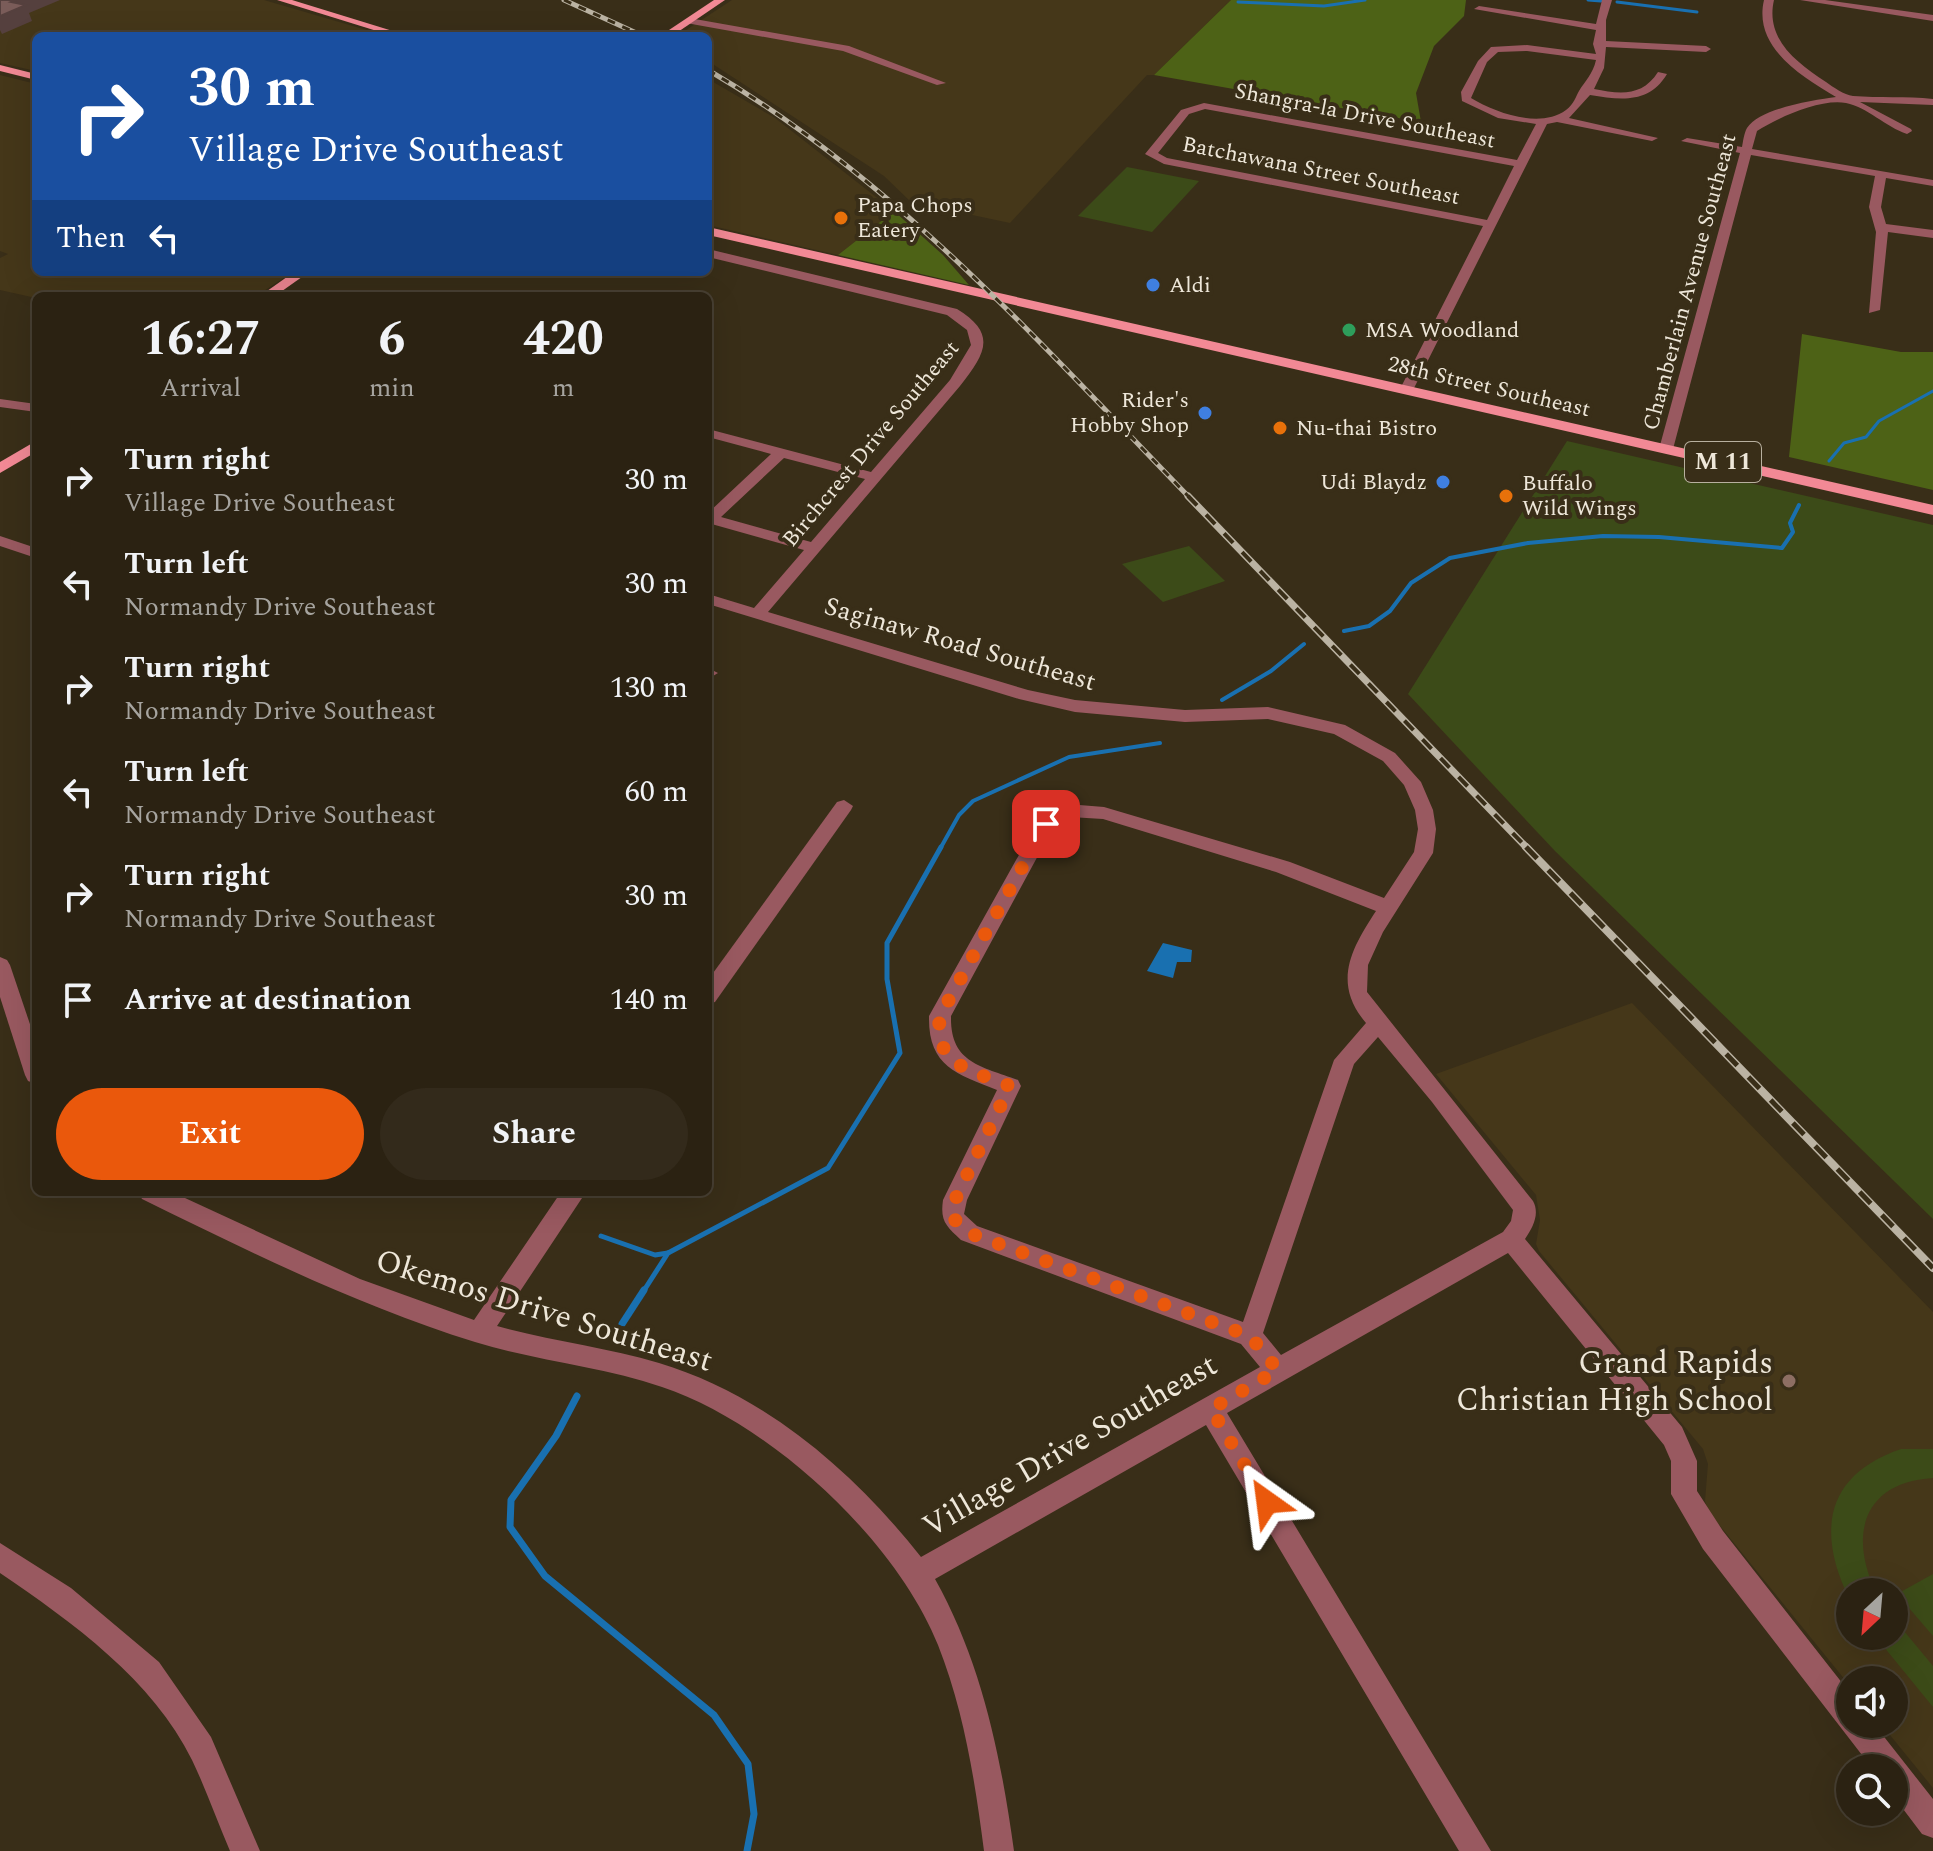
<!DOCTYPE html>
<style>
:root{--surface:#2b2212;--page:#332a1b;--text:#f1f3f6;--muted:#a6a49f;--line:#473f32;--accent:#ea580c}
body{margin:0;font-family:Spectral,serif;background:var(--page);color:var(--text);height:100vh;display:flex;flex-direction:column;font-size:30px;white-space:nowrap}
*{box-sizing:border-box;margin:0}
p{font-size:26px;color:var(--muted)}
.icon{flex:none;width:44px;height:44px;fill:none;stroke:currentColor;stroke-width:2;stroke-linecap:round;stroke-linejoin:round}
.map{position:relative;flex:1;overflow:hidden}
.sheet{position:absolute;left:32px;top:292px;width:680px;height:904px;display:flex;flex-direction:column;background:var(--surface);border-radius:12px;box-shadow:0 8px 32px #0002,0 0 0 2px var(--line)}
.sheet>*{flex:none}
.hud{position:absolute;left:32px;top:32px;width:680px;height:244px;border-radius:12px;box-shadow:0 8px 32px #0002,0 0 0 2px var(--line);background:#1a4fa0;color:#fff;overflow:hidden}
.needle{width:52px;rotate:206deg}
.controls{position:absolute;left:1836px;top:1578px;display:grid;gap:16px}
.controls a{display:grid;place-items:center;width:72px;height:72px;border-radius:50%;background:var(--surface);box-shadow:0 8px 32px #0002,0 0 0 2px var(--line);font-size:40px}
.pin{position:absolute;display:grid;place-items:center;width:68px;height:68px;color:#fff;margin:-34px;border-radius:16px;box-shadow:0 4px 12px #0006}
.me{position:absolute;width:88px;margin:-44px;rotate:329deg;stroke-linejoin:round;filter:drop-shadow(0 0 6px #0008)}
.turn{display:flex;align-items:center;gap:28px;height:168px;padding:0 24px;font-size:36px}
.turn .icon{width:104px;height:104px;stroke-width:2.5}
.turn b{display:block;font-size:56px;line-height:68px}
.then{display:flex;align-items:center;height:76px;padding:0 24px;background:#0003;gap:16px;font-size:30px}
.eta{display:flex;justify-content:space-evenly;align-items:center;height:136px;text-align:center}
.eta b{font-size:48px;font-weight:700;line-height:56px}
.action{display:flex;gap:16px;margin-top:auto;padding:16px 24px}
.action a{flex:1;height:92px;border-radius:48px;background:var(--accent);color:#fff;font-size:32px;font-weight:700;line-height:92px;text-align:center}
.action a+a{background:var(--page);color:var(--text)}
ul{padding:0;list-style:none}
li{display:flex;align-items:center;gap:24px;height:104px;padding:0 24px}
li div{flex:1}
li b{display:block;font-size:30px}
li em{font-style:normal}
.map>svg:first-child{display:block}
.built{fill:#453719;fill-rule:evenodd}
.green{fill:#3c4b18}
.forest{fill:#4d6216}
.water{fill:#1970b0}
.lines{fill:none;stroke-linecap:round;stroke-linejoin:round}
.stream-far3{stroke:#1970b0;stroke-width:3}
.stream-far2{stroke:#1970b0;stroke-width:4}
.stream-far1{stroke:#1970b0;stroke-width:5}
.stream{stroke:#1970b0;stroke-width:7}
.minor{fill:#995960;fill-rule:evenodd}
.major{fill:#f28995;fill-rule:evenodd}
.rail-far2-casing{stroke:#bbb3a3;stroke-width:5}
.rail-far1-casing{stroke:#bbb3a3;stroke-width:7}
.rail-casing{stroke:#bbb3a3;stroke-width:8}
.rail-far2{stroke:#392e18;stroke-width:3;stroke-dasharray:8;stroke-linecap:butt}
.rail-far1{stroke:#392e18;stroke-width:4;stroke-dasharray:13;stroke-linecap:butt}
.rail{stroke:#392e18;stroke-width:5;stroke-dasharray:16;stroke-linecap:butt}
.shaded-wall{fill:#55403e}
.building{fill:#7a5c59;stroke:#55403e;stroke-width:2}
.route{stroke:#ea580c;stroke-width:14;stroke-dasharray:0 25.2}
.food-dot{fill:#e8710a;stroke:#392e18;stroke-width:3}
.shop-dot{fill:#3f7fe0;stroke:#392e18;stroke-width:3}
.leisure-dot{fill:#2e9e5b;stroke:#392e18;stroke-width:3}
.education-dot{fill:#8d6e63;stroke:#392e18;stroke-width:3}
.labels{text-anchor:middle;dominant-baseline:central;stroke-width:8;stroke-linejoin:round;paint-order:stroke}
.far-street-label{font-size:22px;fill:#eee7d9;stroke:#392e18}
.far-poi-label{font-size:22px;fill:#eee7d9;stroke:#392e18;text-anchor:start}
.shield{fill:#392e18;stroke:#b8b09f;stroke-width:2}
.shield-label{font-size:24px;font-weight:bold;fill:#eee7d9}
.street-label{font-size:26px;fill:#eee7d9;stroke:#392e18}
.near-street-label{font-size:32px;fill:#eee7d9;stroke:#392e18}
.near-poi-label{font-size:32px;fill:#eee7d9;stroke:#392e18;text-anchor:end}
</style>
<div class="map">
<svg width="1933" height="1851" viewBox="0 0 1933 1851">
<rect width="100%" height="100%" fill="#392e18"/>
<g class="built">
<polygon points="0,0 264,0 387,36 36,36 36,71 0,63"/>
<polygon points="732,0 1231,0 1154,75 1147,75 1010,223 911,202 884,176 708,61 708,36 677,36"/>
<polygon points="0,75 36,84 36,272 293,272 256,296 152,296 136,292 130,296 36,298 0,290 0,258 8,254 0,251"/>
<polygon points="708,79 775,118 894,211 838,255 708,225"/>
<path d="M1632,1003l301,309v476l-52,-64h13v-44h-44v6l-142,-175 -3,-10 3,-37 -5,-15 -164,-198 -3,-7 4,-24 -4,-25 -100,-121zM1850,1592h44v44h-44z"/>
</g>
<g class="green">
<polygon points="1127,167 1199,181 1152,232 1078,216"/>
<polygon points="1567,441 1933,525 1933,1219 1555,851 1408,694"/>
<polygon points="1189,546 1225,581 1163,602 1122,564"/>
<path d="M1901,1449h32v29c-69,4 -85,56 -57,114h-26v8c-34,-68 -25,-125 51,-151z"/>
<polygon points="1933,1574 1933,1636 1897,1594"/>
<polygon points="1894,1619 1933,1666 1933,1707 1875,1636 1894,1636"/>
</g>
<g class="forest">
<polygon points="1231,0 1466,0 1464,16 1434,46 1416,93 1421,122 1154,75"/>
<polygon points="894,211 943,255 969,285 838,255"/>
<polygon points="1802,334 1901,352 1933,352 1933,490 1789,457"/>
</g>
<polygon class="water" points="1163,943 1192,950 1191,962 1177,962 1173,978 1147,971"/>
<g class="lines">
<g class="stream-far3">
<polyline points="1588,0 1601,1"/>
<polyline points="1238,2 1324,6 1365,0"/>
<polyline points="1617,2 1697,12"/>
<polyline points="1829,461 1844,443 1866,437 1879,421 1933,391"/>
</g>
<g class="stream-far2">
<polyline points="1344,631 1369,626 1390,611 1411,583 1450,558 1528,543 1603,536 1659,537 1782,548 1793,532 1790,523 1799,505"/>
<polyline points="1222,700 1271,671 1304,644"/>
<polyline points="940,849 959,815 973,801 1069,757 1160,743"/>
</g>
<g class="stream-far1">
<polyline points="601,1236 655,1255 668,1253"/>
<polyline points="643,1292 668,1253 828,1168 900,1053 887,979 887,943 941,847"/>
</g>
<g class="stream">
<polyline points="622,1324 644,1290"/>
<polyline points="577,1396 556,1436 511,1500 510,1527 545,1576 714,1715 748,1764 754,1814 747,1851"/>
</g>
<g class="minor">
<path d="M1602,0h10l-6,20v21l100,5 5,3 -5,3 -100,-5 -2,21 -10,21c26,5 48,8 64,-17l9,2c-18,30 -46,26 -77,21l-21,23 89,20 -6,3 -95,-19 -10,2 -136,270 -12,-3 84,-165 -319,-62 -19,-10 36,-44 23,-7 313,57 19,-36 -38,-6 -36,-17 -1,-9 17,-31 13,-14 36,-2 69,9 -3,-10 3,-14 -122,-21 5,-3 117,18zM1527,51l69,9c-3,14 -11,21 -17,31 -3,5 -5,13 -13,19 -26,19 -70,3 -95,-12l16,-36 11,-10zM1205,109l309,57 -27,54 -320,-62 -9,-5 31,-39z"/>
<path d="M1764,0h10c-9,39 22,62 52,82 7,5 18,13 27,14 26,2 53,0 80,3v6l-73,-3 51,27 1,2 -5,3c-21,-7 -40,-27 -61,-31 -25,-5 -69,15 -89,28l-5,18 181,31v6l-47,-8 -5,29 5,17 47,6v8l-45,-6 -8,78 -11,3 7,-81 -7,-25 6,-31 -124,-21 -78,294 -7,4 -7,-4 81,-296 -59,-12 6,-3 55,9c1,-5 2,-14 5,-19 13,-20 67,-28 89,-31 -35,-21 -83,-50 -72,-97z"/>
<polygon points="1800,0 1825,0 1933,15 1933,21"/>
<polygon points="689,18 849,46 946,83 937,85 843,51 686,23"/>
<path d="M708,249l249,60c41,25 28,45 3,77l-192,226 260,78 47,10 110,10 83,-3 77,18 50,28 26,29 12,28 3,19 -3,24 -50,79 -15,33 -1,27 166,209c7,13 0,26 -8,38l157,188 15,34v30l26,40 127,162v31h24l59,75v39l-11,-4 -28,-37v-29h-22l-169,-219 -32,-55v-33l-7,-16 -156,-192 -281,160 264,438h-32l-253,-426 -271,154c47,84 66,178 79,272h-30c-9,-70 -20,-140 -46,-206 -42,-105 -168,-222 -276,-258 -61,-21 -126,-26 -187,-45 -116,-36 -225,-90 -333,-143l-4,-7h34l188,87 114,41 87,-128h25l-89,134c54,15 109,21 162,37 106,32 194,108 262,194l339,-190 -19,-23 -280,-104c-15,-14 -21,-19 -18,-40l54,-110c-41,-16 -69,-24 -68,-74l110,-197 28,-15 37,3 186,55 94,36 30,-46 4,-23 -3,-19 -11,-25 -21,-24 -49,-27 -66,-15 -83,3 -110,-10 -56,-13 -311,-95v-10l46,14 50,-58 -96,-27v-10l63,-59 -63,-17v-8l163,43 79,-92 21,-35 -4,-15 -20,-15 -239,-58zM784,458l81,21 -54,63 -90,-25zM1070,817l33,2 173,53 100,39c-25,38 -44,72 -10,112l-32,37 -91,262 -266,-96 -13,-12 3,-14 54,-114 -3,-6c-37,-14 -68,-17 -67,-64l102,-188zM1378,1037l54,65 81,108 -2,11 -8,11 -222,123 -18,-22 91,-269z"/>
<polygon points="0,399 36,404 36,412 0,407"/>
<polygon points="0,536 36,548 36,558 0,546"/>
<polygon points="708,668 718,673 708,679"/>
<polygon points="844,800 853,806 851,810 715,1002 708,1004 708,980 837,802"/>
<polygon points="0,957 7,960 10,965 36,1042 36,1084 28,1081 25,1075 0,997"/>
<path d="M0,1543l71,45 88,74 52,75 49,114h-30c-13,-30 -24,-62 -38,-91 -39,-80 -120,-138 -192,-187z"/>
</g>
<g class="major">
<polygon points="277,0 292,0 409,36 393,36"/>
<polygon points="714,0 725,0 672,36 660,36"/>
<polygon points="0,65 36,74 36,80 0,71"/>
<polygon points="708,227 1933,505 1933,515 708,235"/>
<polygon points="294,272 309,272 275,296 260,296"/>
<polygon points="36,441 36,452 0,473 0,462"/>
</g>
<g class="rail-far2-casing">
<g id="rail-far2">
<polyline points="564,0 643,36"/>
<path d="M708,70c188,110 332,273 482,428"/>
</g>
</g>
<g class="rail-far1-casing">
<polyline id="rail-far1" points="1188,496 1528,849"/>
</g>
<g class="rail-casing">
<polyline id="rail" points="1526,847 1933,1268"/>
</g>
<use href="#rail-far2" class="rail-far2"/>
<use href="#rail-far1" class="rail-far1"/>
<use href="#rail" class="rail"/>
</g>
<polygon class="shaded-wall" points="16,0 60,0 29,13 32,21 2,34 0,30 0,16 11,2"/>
<polygon class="building" points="0,0 16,0 11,2 26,5 0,16"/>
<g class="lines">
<path class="route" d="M1046,824l-106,192c-7,50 31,54 70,70l-55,114 -3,17 17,16 281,103 28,34 -67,39 56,93"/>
</g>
<g class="food-dot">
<circle cx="841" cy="218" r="8"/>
<circle cx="1280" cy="428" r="8"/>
<circle cx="1506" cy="496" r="8"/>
</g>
<g class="shop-dot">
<circle cx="1153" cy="285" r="8"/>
<circle cx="1205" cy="413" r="8"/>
<circle cx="1443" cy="482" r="8"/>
</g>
<circle class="leisure-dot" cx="1349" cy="330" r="8"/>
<circle class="education-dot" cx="1789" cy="1381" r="8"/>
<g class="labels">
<g class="far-street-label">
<text transform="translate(1365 116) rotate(11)">Shangra-la Drive Southeast</text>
<text transform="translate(1321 171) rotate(11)">Batchawana Street Southeast</text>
<text transform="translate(1690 282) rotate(-75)">Chamberlain Avenue Southeast</text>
<text transform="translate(1489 387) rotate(13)">28th Street Southeast</text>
<text transform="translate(871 444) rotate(-50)">Birchcrest Drive Southeast</text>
</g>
<g class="far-poi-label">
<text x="857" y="205">Papa Chops<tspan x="857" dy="25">Eatery</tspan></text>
<text x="1169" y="285">Aldi</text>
<text x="1365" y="330">MSA Woodland</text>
<text x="1189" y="400" text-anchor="end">Rider's<tspan x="1189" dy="25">Hobby Shop</tspan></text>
<text x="1296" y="428">Nu-thai Bistro</text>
<text x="1427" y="482" text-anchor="end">Udi Blaydz</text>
<text x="1522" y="483">Buffalo<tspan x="1522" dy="25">Wild Wings</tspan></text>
</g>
<rect class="shield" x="1685" y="442" width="76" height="40" rx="6"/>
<g class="shield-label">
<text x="1723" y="462">M 11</text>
</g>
<g class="street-label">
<text transform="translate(960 644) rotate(16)">Saginaw Road Southeast</text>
</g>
<g class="near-street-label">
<text transform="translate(544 1311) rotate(17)">Okemos Drive Southeast</text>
<text transform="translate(1070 1446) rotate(-30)">Village Drive Southeast</text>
</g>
<g class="near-poi-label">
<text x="1773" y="1363">Grand Rapids<tspan x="1773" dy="37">Christian High School</tspan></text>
</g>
</g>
</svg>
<div class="controls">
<a><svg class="needle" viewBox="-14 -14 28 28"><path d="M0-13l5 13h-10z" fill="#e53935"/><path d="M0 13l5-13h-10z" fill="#a6a49f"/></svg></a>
<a><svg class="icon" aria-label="sound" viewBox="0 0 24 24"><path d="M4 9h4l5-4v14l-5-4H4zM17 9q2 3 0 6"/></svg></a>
<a><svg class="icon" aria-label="search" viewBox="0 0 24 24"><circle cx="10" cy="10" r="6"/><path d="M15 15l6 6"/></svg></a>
</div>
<div class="pin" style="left:1046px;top:824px;background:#d93025"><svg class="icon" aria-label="arrive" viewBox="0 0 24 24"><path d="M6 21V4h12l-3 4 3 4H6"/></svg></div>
<svg class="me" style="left:1267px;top:1502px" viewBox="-20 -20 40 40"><path d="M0-17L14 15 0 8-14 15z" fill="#ea580c" stroke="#fff" stroke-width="4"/></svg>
<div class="hud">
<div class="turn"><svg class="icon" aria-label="right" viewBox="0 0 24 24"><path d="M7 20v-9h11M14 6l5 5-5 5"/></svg><div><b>30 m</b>Village Drive Southeast</div></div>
<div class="then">Then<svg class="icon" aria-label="left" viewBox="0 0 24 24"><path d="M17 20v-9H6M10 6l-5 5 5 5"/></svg></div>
</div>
<section class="sheet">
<div class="eta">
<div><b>16:27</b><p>Arrival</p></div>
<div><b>6</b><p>min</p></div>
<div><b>420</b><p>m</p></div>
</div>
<ul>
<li><svg class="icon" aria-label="right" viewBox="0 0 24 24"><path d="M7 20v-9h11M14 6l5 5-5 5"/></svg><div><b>Turn right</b><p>Village Drive Southeast</p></div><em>30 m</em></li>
<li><svg class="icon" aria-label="left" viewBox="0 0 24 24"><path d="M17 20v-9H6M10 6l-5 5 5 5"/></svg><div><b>Turn left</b><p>Normandy Drive Southeast</p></div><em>30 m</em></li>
<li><svg class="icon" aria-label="right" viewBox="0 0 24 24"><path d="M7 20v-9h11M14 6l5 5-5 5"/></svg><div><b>Turn right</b><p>Normandy Drive Southeast</p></div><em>130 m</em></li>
<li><svg class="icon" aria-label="left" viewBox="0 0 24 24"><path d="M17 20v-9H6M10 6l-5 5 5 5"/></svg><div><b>Turn left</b><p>Normandy Drive Southeast</p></div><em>60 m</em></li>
<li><svg class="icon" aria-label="right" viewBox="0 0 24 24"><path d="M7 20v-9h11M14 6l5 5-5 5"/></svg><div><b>Turn right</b><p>Normandy Drive Southeast</p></div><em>30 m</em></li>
<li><svg class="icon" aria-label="arrive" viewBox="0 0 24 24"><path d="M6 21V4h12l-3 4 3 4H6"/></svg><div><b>Arrive at destination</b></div><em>140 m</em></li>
</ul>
<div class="action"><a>Exit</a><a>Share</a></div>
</section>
</div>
